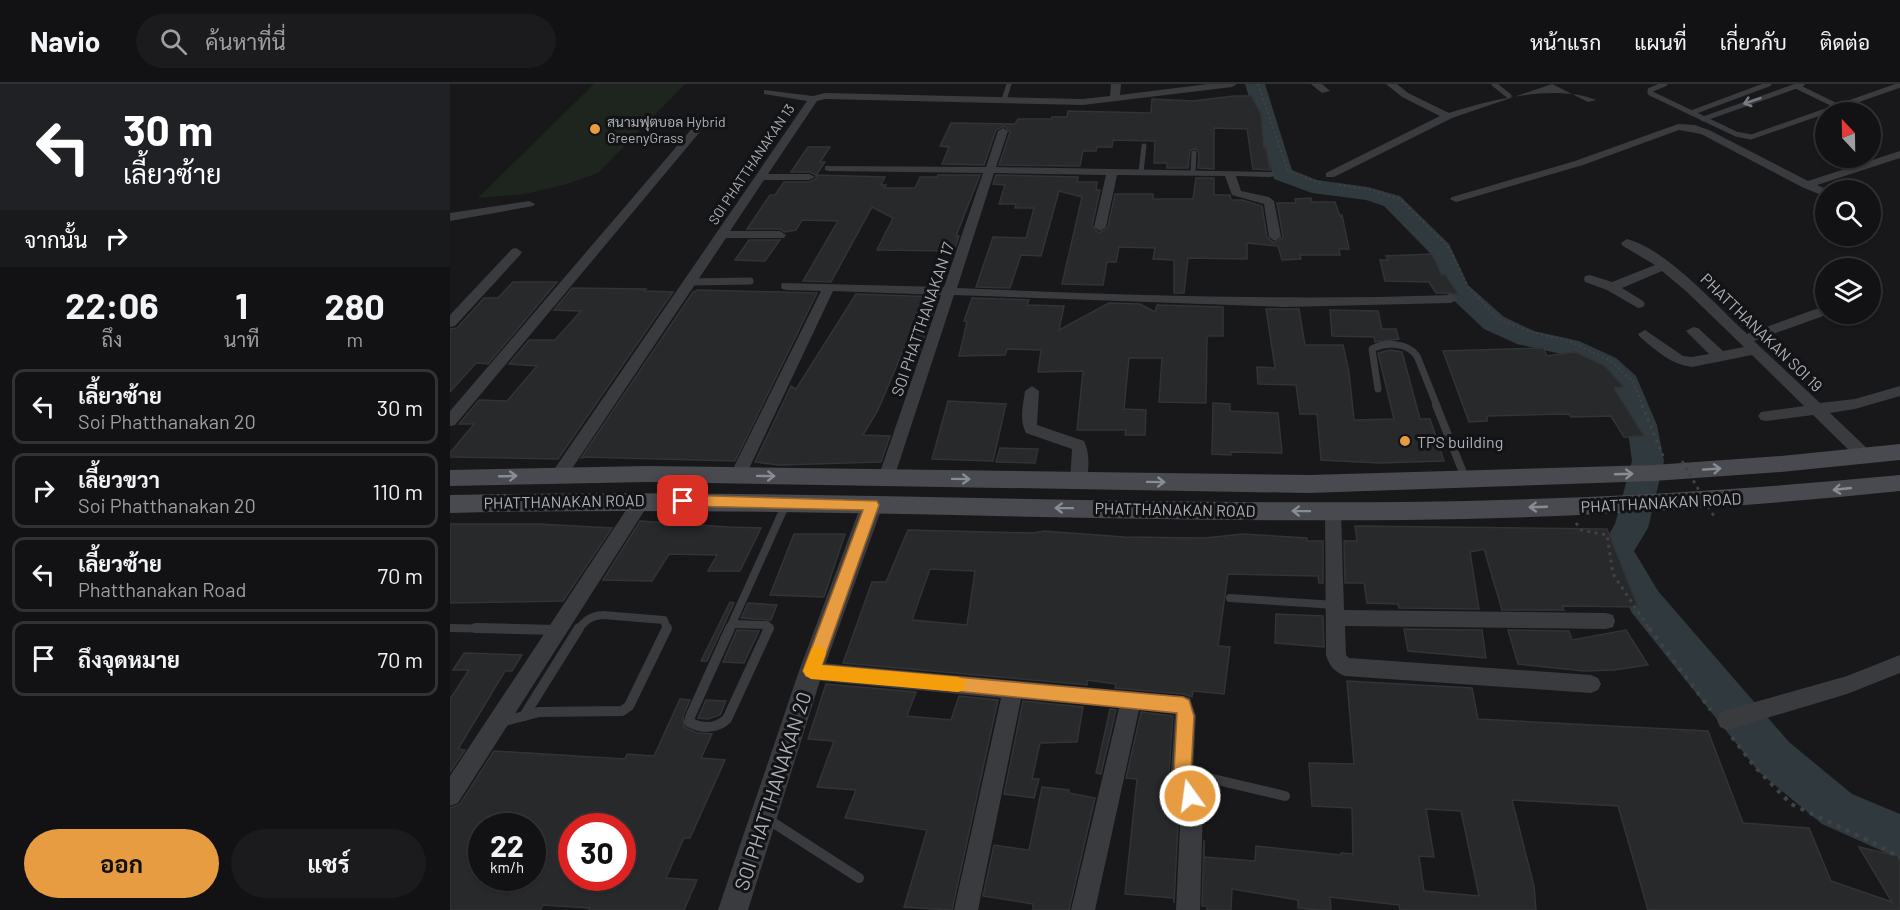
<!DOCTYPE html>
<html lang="th">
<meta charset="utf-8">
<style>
:root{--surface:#121214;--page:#1b1b1d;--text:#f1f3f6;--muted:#9c9ea0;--line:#313234;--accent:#e89c42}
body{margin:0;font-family:Barlow,Sarabun,sans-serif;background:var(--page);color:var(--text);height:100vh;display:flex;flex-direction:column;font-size:22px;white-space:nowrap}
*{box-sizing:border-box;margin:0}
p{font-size:20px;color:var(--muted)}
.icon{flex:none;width:33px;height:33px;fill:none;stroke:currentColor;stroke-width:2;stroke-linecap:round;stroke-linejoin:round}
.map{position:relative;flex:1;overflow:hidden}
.panel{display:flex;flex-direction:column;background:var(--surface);width:450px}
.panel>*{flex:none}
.hud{background:#202124;color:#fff;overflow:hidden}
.needle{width:39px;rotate:338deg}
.tools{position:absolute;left:1365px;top:18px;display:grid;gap:12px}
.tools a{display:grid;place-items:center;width:66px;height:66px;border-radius:50%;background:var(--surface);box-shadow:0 2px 4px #0004,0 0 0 2px var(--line);font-size:30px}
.speed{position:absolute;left:18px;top:729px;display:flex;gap:12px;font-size:30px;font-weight:700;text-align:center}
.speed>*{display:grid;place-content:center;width:78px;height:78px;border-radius:50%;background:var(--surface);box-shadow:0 2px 4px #0004,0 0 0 2px var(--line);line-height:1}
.speed small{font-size:15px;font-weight:400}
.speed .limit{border:9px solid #d22;background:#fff;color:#111}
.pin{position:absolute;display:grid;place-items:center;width:51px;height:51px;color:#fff;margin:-26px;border-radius:12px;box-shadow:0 3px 9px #0006}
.me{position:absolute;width:66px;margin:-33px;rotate:346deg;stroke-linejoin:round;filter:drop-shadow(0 0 4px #0008)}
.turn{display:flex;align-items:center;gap:21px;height:126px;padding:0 24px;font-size:27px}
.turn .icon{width:78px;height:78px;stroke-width:2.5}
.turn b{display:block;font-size:42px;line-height:51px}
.then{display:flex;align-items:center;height:57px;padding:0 24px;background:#0003;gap:12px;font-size:22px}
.eta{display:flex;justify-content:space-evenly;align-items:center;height:102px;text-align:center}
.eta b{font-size:36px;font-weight:700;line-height:42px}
.primary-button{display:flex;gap:12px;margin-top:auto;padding:12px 24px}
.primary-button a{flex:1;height:69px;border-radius:36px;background:var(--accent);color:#111;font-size:24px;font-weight:700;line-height:69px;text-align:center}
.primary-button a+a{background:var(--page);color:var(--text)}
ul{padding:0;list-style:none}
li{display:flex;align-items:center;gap:18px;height:75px;margin:0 12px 9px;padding:0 12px;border:3px solid var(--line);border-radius:12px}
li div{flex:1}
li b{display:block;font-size:22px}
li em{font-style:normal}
header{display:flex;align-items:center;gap:36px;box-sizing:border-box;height:84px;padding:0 30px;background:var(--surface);border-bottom:2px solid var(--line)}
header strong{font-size:28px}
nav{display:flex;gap:33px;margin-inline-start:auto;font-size:21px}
.search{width:420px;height:54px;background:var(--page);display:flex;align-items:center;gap:15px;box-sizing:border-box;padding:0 21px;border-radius:33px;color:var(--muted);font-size:22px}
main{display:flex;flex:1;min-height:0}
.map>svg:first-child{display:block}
.green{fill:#1e251f}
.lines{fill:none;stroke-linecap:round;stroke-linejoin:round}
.river{fill:#2f393e;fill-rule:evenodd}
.building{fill:#28292b;stroke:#323336;stroke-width:1.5;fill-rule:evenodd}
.path-far2{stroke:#404246;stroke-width:2;stroke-dasharray:2 3;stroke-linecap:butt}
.path-far1{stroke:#404246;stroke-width:3;stroke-dasharray:3 4.5;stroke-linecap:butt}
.path{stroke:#404246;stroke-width:4;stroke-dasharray:4 6;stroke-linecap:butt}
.service-far3{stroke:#393b3f;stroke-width:5}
.service-far2{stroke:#393b3f;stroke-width:7}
.service-far1{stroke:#393b3f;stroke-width:8}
.service{stroke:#393b3f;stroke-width:10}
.minor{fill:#393b3f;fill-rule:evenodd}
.tertiary{fill:#393b3f;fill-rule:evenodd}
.secondary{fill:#484a4f;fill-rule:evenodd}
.path-bridge{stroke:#404246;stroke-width:3;stroke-dasharray:3 4.5;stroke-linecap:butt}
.oneway{stroke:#787c82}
.oneway2{stroke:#888d94}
.route{fill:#e89c42;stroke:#97652b;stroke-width:1.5}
.slow{fill:#f59e0b}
.poi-dot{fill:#e89c42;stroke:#131315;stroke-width:2}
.labels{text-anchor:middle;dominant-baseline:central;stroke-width:6;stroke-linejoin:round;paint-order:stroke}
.far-poi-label{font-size:14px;fill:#abb1b9;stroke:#131315;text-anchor:start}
.far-street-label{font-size:14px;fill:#abb1b9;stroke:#131315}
.street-label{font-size:16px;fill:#abb1b9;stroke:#131315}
.poi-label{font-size:16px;fill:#abb1b9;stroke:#131315;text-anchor:start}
.near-street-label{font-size:20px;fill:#abb1b9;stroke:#131315}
</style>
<header>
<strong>Navio</strong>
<div class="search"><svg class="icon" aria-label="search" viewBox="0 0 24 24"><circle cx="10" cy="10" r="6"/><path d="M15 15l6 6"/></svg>ค้นหาที่นี่</div>
<nav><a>หน้าแรก</a><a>แผนที่</a><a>เกี่ยวกับ</a><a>ติดต่อ</a></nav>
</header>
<main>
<section class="panel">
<div class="hud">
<div class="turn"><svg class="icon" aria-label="left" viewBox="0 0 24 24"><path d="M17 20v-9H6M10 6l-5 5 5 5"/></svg><div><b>30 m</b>เลี้ยวซ้าย</div></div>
<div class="then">จากนั้น<svg class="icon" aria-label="right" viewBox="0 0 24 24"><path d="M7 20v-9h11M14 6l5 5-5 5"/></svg></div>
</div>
<div class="eta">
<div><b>22:06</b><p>ถึง</p></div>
<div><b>1</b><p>นาที</p></div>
<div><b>280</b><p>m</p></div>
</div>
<ul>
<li><svg class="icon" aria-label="left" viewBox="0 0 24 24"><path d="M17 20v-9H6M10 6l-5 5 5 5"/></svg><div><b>เลี้ยวซ้าย</b><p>Soi Phatthanakan 20</p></div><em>30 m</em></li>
<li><svg class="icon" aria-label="right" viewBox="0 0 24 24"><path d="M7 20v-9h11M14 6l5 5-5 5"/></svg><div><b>เลี้ยวขวา</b><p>Soi Phatthanakan 20</p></div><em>110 m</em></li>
<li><svg class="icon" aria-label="left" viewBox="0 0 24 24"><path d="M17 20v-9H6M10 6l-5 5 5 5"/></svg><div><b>เลี้ยวซ้าย</b><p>Phatthanakan Road</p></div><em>70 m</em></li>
<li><svg class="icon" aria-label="arrive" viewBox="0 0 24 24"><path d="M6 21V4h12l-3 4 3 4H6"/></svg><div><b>ถึงจุดหมาย</b></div><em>70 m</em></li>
</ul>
<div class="primary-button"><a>ออก</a><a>แชร์</a></div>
</section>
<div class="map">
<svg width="1450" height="826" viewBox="0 0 1450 826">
<rect width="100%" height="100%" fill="#18181a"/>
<polygon class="green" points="144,0 235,0 148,89 117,100 75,110 28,114"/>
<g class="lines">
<polygon class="river" points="795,0 815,0 842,86 867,96 918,103 950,112 999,160 1018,201 1054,233 1084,247 1129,257 1166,274 1186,292 1207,341 1214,377 1198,444 1184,467 1208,507 1339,658 1402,710 1450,730 1450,775 1372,740 1309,688 1182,529 1149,467 1165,440 1182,377 1177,341 1163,304 1146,288 1111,270 1067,260 1034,245 998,211 979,168 934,122 916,116 862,109 824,95"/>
</g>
<g class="building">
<polygon points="784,12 801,12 811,30 814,64 816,64 820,86 803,85 797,45 764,44 764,85 748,84 749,69 745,64 740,67 738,84 717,84 717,79 704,79 705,57 663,56 662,63 647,63 646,67 633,67 630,82 549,81 560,48 554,42 546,46 534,81 492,80 499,63 490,62 501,39 565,40 568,35 602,35 602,33 617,33 618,27 701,29 702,15 743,17"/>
<polygon points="358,63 380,63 370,78 375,78 366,91 359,88 341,88"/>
<polygon points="366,91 435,93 431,101 436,101 434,104 465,104 470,93 487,93 488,91 530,91 506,152 509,152 504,167 427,166 443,134 422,123 381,198 353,197 388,137 352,136 346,146 335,148 330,145 297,145 320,111 325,111 334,98 359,98 366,95"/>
<polygon points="546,91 628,93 627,98 647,98 646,106 650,106 642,142 649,149 658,143 665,110 703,110 703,115 743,115 746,94 764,94 764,111 780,111 781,116 792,116 812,122 817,153 824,159 833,153 827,119 846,119 845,115 861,114 862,118 885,118 890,132 892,131 899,165 889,165 890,171 850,171 851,175 832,176 828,162 797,159 797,175 738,174 734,209 724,209 724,176 703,175 705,164 669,163 666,178 657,178 653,201 612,200 632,113 609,107 591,172 571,171 560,204 526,203 543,153 576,154 584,124 565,124 566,120 549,120 555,101 543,100"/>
<polygon points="299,156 330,156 315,177 285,176"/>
<polygon points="982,170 992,191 995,190 1009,211 1001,209 986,209 979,198 935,197 930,176 938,176 936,172"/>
<polygon points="63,198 107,198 38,280 26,279 0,308 0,245 7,244 34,214 48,214"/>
<polygon points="122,204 196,205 194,207 223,208 108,375 0,373 0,369 24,340 9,340 29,316 57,317 87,282 59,280 79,256 105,256 131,227 104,226"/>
<polygon points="248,206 367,209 285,377 135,373 131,374 243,208"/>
<polygon points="406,210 488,213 469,268 453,267 428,326 413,351 440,352 431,378 329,381 305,378 341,302 346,305"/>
<polygon points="522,214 579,216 577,221 614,222 609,246 659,219 690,220 705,228 707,221 773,223 773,252 757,252 756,319 709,318 712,274 679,274 674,325 696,326 695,351 675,351 676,346 627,346 633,287 588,288 591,266 557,265 555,271 509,272 517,238 514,237"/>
<polygon points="816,225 849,225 855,261 893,261 899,288 904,336 944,335 928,269 940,266 952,268 970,335 980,335 994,377 929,379 871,376 867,330 850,330 846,301 808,300 807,283 825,284"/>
<polygon points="880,226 928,227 932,245 946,245 949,255 925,258 924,253 882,252"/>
<polygon points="1093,264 1097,272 1125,268 1155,282 1174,303 1164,304 1194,352 1174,353 1161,332 1121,333 1119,330 1037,332 1037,337 1019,338 993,267"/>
<polygon points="498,317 556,320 543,377 482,375"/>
<polygon points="763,319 780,320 780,327 828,329 832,369 781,368 781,371 762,370"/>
<polygon points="550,364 588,365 585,379 546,378"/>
<polygon points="190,437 278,443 311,444 290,487 258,487 267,471 219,470 202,497 153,496"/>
<polygon points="0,440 88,440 162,444 113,517 0,519"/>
<polygon points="905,442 1157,445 1188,523 1112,522 1114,526 1052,526 1034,465 1020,468 1029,525 949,524 948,520 917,519 914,499 895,499 894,457 907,457"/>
<path d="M458,446l125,3 11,-2 80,6 81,1 38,-4 64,4v3h16v42h-4l-1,-7 -90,-2 -10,72 12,1 -6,47 -31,-3 -1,6 -9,-3 -68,-6 1,-4 -29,-4v5l-244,-22 29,-81h14zM480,485l45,2 -8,54 -55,-5z"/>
<polygon points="344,450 395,450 374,513 320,511"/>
<polygon points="280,518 284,519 257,577 251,577"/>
<polygon points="298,519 327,521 321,536 291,534"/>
<polygon points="826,530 873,532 874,563 825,559"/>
<polygon points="954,545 1032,546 1036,574 958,567"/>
<polygon points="287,546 309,547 294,579 273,578"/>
<polygon points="1058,546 1119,547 1122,556 1176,546 1198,581 1164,586 1134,587 1068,580"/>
<polygon points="14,569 72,571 62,587 55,587 8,665 15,666 0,688 0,615 19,586 3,586"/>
<path d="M897,597l125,7 6,31 230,12 35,92 66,5 22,53 61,21 -33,-55 38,9 3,4v50h-252l-30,-104 -106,-6 22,86 2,24h-136l-1,-5 -69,-8 1,13h-10l-23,-2v-8l-66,-11 -1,21h-24v-4h-5l2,-66v17l51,4 1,-15 85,9v-2l12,1 -1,-46 -40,-2 -3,-43 45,1zM976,725l35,2 18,85 -55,-5 -5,-35 15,1z"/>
<polygon points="376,600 466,608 457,632 501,636 509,612 548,616 502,826 454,823 477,746 395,734 406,706 367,703 384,657 358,655"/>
<path d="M230,615l10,1 -7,16 1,11 13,6 15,1 -11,24 24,2 -35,78h-6l-18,40 31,2 -13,30h-95l1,-2 -47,-3 -3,5h-90v-102l10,-4 34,-53 131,8 2,-5 27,2zM32,742h50v52h-50zM122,742h50v52h-50z"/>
<polygon points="256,616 276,617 270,631 258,635 248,634"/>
<polygon points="573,617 633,623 627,658 590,659 582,695 589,695 584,714 554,710"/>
<polygon points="660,625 666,626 651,690 646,689"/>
<polygon points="691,628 723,632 719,688 729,720 724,819 724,814 675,810 687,695 676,694"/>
<polygon points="592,703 619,706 619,709 645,714 619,826 583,826 583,820 533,812 544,761 579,766"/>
</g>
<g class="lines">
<g class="path-far2">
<polyline points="808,0 838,87 871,99"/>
<polyline points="889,101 920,106 950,115 1000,165 1018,203 1050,236 1079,247 1121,258 1161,277 1183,298 1193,322"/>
</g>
<g class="path-far1">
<polyline points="1192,321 1213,372"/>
<polyline points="1126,439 1131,446 1157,451 1163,490 1200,546"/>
</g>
<g class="path">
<polyline points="1199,544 1261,626"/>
<polyline points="1282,653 1305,683 1341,720 1426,760 1450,774"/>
</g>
<g class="service-far3">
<polyline points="1044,0 1059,12"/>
<polyline points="1215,0 1200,6 1200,9 1286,50 1301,53 1450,1"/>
<polyline points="1346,2 1387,22"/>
<polyline points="554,16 559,0"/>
<polyline points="1241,29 1319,0"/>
<polyline points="1253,35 1352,0"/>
<polyline points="691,88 694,62"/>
<polyline points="743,88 744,69"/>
</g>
<g class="service-far2">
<polyline points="240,198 300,197"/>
<path d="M928,305l-6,-40c14,-7 35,-7 45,7l20,50"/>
</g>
<g class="service-far1">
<polyline points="986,321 1016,396"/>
<polyline points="780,514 886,521"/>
<polyline points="283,540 317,541 319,546"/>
<polyline points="0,544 106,546"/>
<path d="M128,546c7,-10 13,-14 25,-15l61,5 3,10"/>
<polyline points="279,546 336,420"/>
</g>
<g class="service">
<polyline points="26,544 106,546"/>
<path d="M280,544l-40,89 -1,5c13,7 27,7 38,-3l42,-91"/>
<polyline points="74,632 129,544"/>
<polyline points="74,632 89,628 172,627 179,622 217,544"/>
<polyline points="51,638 74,632"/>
<polyline points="733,688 835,712"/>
<polyline points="316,734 409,794"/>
</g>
<g class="minor">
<polygon points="661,0 671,0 670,11 758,0 787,0 782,3 633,21 375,15 367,17 318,90 359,90 365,93 359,96 314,96 280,147 330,147 336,151 334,154 276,154 115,395 103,395 101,391 103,387 357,17 314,10 314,6 363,12 375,9 633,15 660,12"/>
<polygon points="861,0 872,0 880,7 872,9"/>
<path d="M936,0h11l11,9 41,20c43,-14 107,-29 147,-13l-8,2 -36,-18 -100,34 -118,59h-8v-4l114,-57 -38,-19z"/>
<polygon points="1228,40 1245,41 1259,46 1358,97 1450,67 1450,74 1367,101 1378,106 1376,106 1376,113 1352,103 1251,50 1229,46 1133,81 1010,117 1006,118 1000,115 1002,113 1125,77"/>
<polygon points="245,41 254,43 5,341 0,342 0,327"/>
<path d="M553,44l5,3 -12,36 278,5v4l-4,1 -34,-1 5,15 28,6 5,4 7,36 -6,4 -6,-4 -5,-33 -32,-9 -7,-19 -108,-1 -11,52 -6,4 -6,-4 12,-52 -112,-2 -37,115c165,7 329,13 494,7l7,4 -7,4 -166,4 -331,-12 -60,183 -2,4 -6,2 -6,-2 -2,-4 63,-183 -108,-4 -87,184 -2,4h-12l-2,-4 91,-184 -34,-1 -5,-1 -1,-3 1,-3 162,4 39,-114 -154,-2 -4,-1v-4l161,1 12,-36z"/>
<polygon points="79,117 85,120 83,122 0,137 0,129"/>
<polygon points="1420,128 1426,130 1426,134 1420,135"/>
<path d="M1177,155c39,10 90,67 120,95l69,-25h10v6l-72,26 66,62 35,-4 45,-13v10l-45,13 -25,4 41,39 2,4 -2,4h-12l-46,-45 -47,6 -5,-1 -3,-4 3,-4 43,-6 -52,-51 -60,12c-22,-3 -35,-16 -52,-30l-2,-3 7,-4 38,26 9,1 17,-3 -23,-23 7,-4 5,1 25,23 21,-4 -57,-55 -25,-21 -40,17 21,13 2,3 -2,3 -5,1 -31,-18 -22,-8 -1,-3 1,-3 5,-1 22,7 43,-17 -32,-19 -2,-3z"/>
<polygon points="66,164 72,168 70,171 5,242 0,243 0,231 62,165"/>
<path d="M582,302l7,5 -2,34 47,16c6,12 6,32 0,44l-6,2 -6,-2 -2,-4 2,-32 -46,-16c-7,-13 -3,-28 -1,-42z"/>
<polygon points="192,410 198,411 200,416 198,421 8,719 0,722 0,692 186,411"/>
<path d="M883,420l6,2 2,5 3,99 262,3 7,2 2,6 -2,6 -7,2 -261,-3 1,29 3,3 242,17 7,3 3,6 -3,6 -7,3 -246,-17c-10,-4 -16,-10 -19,-21l-1,-144 2,-5z"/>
<polygon points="1450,571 1450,589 1397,610 1277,646 1270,643 1267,636 1270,629 1277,626 1397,592"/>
<polygon points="361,578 733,612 740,614 746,632 743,688 753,720 750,826 726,826 731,720 721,688 725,630 689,626 645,826 621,826 669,624 571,615 528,826 504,826 551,614 361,596 354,593 351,587 354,581"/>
</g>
<polygon class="tertiary" points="422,413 429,415 433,421 373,587 298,826 268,826 349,587 411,421 415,415"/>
<g class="secondary">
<polygon points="1450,360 1450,376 1331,388 1204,397 859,409 198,398 0,402 0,386 198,382 859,391 1204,381 1331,372"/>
<path d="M1450,391v16c-165,17 -329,27 -495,29 -318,3 -636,-15 -955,-7v-18c319,-7 637,10 955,7 166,-2 330,-11 495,-27z"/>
</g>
<polyline class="path-bridge" points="1232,377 1265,434"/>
</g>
<defs><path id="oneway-shaft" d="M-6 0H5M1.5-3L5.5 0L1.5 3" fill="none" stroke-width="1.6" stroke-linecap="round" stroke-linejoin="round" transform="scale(1.5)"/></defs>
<use class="oneway" href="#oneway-shaft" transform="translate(1302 17) rotate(161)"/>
<g class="oneway2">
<use href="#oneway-shaft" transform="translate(1262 385) rotate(-4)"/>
<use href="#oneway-shaft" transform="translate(1174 390) rotate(-2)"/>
<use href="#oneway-shaft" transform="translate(58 392) rotate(-2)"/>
<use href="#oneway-shaft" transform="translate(316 392) rotate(1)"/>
<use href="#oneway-shaft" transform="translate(511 395) rotate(1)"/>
<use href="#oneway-shaft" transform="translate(706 398) rotate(1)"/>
<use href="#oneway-shaft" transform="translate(1392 405) rotate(174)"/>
<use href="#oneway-shaft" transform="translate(1088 423) rotate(178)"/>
<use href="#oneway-shaft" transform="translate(614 424) rotate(-179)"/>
<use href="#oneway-shaft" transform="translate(851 427) rotate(-179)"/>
</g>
<polygon class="route" points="233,411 427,417 429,421 372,581 733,613 739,616 744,632 741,688 749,712 746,718 740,721 734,718 724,688 727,629 356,592 353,587 413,426 233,422 227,417"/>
<polygon class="slow" points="368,562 374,564 376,569 372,581 508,593 513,595 516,601 513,606 508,608 361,595 356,592 353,587 362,564"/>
<g class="poi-dot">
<circle cx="145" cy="45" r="6"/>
<circle cx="955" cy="357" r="6"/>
</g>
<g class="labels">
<g class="far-poi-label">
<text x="157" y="37">สนามฟุตบอล Hybrid<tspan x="157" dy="16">GreenyGrass</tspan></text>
</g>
<g class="far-street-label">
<text transform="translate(301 80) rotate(-56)">SOI PHATTHANAKAN 13</text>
</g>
<g class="street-label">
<text transform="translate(472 235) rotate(-71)">SOI PHATTHANAKAN 17</text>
<text transform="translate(1312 248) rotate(44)">PHATTHANAKAN SOI 19</text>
<text transform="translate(114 417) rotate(-1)">PHATTHANAKAN ROAD</text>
<text transform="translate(1211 418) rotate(-3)">PHATTHANAKAN ROAD</text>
<text transform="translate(725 425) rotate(1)">PHATTHANAKAN ROAD</text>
</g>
<g class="poi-label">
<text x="967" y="357">TPS building</text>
</g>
<g class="near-street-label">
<text transform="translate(322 707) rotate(-72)">SOI PHATTHANAKAN 20</text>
</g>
</g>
</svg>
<div class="tools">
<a><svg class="needle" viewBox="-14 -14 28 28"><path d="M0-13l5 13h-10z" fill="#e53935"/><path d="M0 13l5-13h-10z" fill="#9c9ea0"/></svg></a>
<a><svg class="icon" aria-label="search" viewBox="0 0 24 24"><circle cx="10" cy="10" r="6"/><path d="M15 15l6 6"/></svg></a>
<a><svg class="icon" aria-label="layers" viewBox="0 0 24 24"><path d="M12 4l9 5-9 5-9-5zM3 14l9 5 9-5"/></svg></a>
</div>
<div class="speed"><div>22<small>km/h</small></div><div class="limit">30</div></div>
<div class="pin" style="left:233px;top:417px;background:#d93025"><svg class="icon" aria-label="arrive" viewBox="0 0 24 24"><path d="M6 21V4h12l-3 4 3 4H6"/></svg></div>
<svg class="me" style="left:740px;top:712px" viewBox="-20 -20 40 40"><circle r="17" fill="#e89c42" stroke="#fff" stroke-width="3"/><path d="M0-11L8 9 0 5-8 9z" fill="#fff"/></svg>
</div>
</main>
